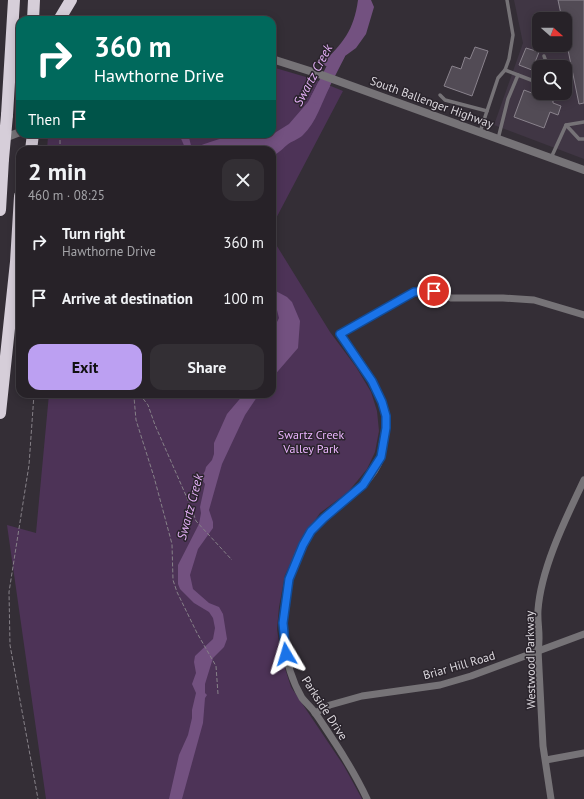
<!DOCTYPE html>
<meta charset="utf-8">
<style>
:root{--surface:#272228;--page:#332f34;--text:#f1f3f6;--muted:#a4a4a8;--line:#433f45;--accent:#bca0f2}
body{margin:0;font-family:"PT Sans",sans-serif;background:var(--page);color:var(--text);height:100vh;display:flex;flex-direction:column;font-size:15px;white-space:nowrap}
*{box-sizing:border-box;margin:0}
p{font-size:13px;color:var(--muted)}
.icon{flex:none;width:22px;height:22px;fill:none;stroke:currentColor;stroke-width:2;stroke-linecap:round;stroke-linejoin:round}
.map{position:relative;flex:1;overflow:hidden}
.drawer{position:absolute;left:16px;top:146px;width:260px;height:252px;display:flex;flex-direction:column;background:var(--surface);border-radius:12px;box-shadow:0 2px 10px #0003,0 0 0 1px var(--line)}
.drawer>*{flex:none}
.guide{position:absolute;left:16px;top:16px;width:260px;height:122px;border-radius:12px;box-shadow:0 2px 10px #0003,0 0 0 1px var(--line);background:#00695c;color:#fff;overflow:hidden}
.needle{width:26px;rotate:111deg}
.fabs{position:absolute;left:532px;top:12px;display:grid;gap:8px}
.fabs a{display:grid;place-items:center;width:40px;height:40px;border-radius:8px;background:var(--surface);box-shadow:0 2px 10px #0003,0 0 0 1px var(--line);font-size:20px}
.pin{position:absolute;display:grid;place-items:center;width:34px;height:34px;color:#fff;margin:-17px;border:2px solid #fff;border-radius:50%;box-shadow:0 1px 4px #0007}
.me{position:absolute;width:44px;margin:-22px;rotate:353deg;stroke-linejoin:round;filter:drop-shadow(0 0 3px #0008)}
.turn{display:flex;align-items:center;gap:14px;height:84px;padding:0 12px;font-size:18px}
.turn .icon{width:52px;height:52px;stroke-width:2.5}
.turn b{display:block;font-size:28px;line-height:34px}
.then{display:flex;align-items:center;height:38px;padding:0 12px;background:#0003;gap:8px;font-size:15px}
.round{display:grid;place-items:center;flex:none;width:42px;height:42px;border-radius:12px;background:var(--page)}
.overview{display:flex;align-items:center;justify-content:space-between;height:68px;padding:0 12px}
h1{font-size:24px;font-weight:700;line-height:30px}
.button{display:flex;gap:8px;margin-top:auto;padding:8px 12px}
.button a{flex:1;height:46px;border-radius:12px;background:var(--accent);color:#111;font-size:16px;font-weight:700;line-height:46px;text-align:center}
.button a+a{background:var(--page);color:var(--text)}
ul{padding:0;list-style:none}
li{display:flex;align-items:center;gap:12px;height:56px;padding:0 12px}
li div{flex:1}
li b{display:block;font-size:15px}
li em{font-style:normal}
.map>svg:first-child{display:block}
.built{fill:#403644;fill-rule:evenodd}
.green{fill:#4d3357}
.water{fill:#735180}
.lines{fill:none;stroke-linecap:round;stroke-linejoin:round}
.river{stroke:#735180;stroke-width:12}
.building{fill:#524b55;stroke:#8a838d}
.path{stroke:#868188;stroke-width:1;stroke-dasharray:4 2;stroke-linecap:butt}
.service{stroke:#767377;stroke-width:3.5}
.minor{stroke:#767377;stroke-width:7}
.tertiary{stroke:#767377;stroke-width:8}
.motorway{stroke:#d6ced9;stroke-width:12}
.motorway-bridge{stroke:#d6ced9;stroke-width:12}
.route-casing{stroke:#114b97;stroke-width:10}
.route{stroke:#1a73e8;stroke-width:7}
.labels{text-anchor:middle;dominant-baseline:central;stroke-width:3;stroke-linejoin:round;paint-order:stroke}
.street-label{font-size:12px;fill:#dcd8de;stroke:#2a242c}
.park-label{font-size:12px;fill:#ebb5fe;stroke:#2a242c}
.water-label{font-size:13px;font-style:italic;fill:#e6b1f9;stroke:#2a242c}
</style>
<div class="map">
<svg width="584" height="799" viewBox="0 0 584 799">
<rect width="100%" height="100%" fill="#342e36"/>
<path class="built" d="M514,0h70v159l-90,-34 29,-82zM539,19h26v26h-26zM539,67h26v26h-26z"/>
<g class="green">
<polygon points="272,67 316,80 343,91 272,226 272,150 47,150 48,136 52,134 272,134"/>
<polygon points="272,238 330,332 356,367 371,392 377,411 379,431 375,452 367,469 348,492 320,513 303,538 285,575 279,607 277,629 281,656 291,687 344,766 362,799 46,799 7,525 36,533 49,394 272,394"/>
</g>
<g class="water">
<path d="M358,0h13l3,7 -8,27 -10,14 -11,8 -9,14 -15,-6c22,-20 33,-34 37,-64z"/>
<path d="M319,81l11,5c-8,16 -14,37 -27,49 -5,5 -12,6 -16,10 -6,5 -8,8 -15,11v-6h-86l-7,-16h9l4,15c19,-8 53,-21 73,-10l24,-15 19,-22z"/>
<polygon points="272,289 287,297 292,302 300,321 298,348 272,378 272,332 279,318 277,310 272,306"/>
<polygon points="244,394 259,394 245,415 222,464 209,510 213,522 213,528 198,549 190,575 193,589 209,603 219,607 223,614 227,639 224,647 213,658 205,684 205,693 207,695 205,698 203,723 182,799 169,799 179,755 188,735 192,718 192,710 196,693 192,684 196,673 194,662 195,656 213,639 215,628 213,618 209,612 194,603 180,589 178,584 178,565 199,524 201,513 200,507 205,484 201,478 205,471 206,467 212,460 214,454 214,443 227,414"/>
</g>
<g class="lines">
<polyline class="river" points="317,98 339,55"/>
</g>
<g class="building">
<polygon points="558,0 584,0 584,103 579,104 565,35 565,19 562,19"/>
<polygon points="475,47 488,51 472,96 444,86 452,66 461,69 465,57 470,59"/>
<polygon points="526,48 539,52 532,70 519,65"/>
<polygon points="524,90 553,101 553,103 561,106 558,115 550,112 544,128 514,117"/>
</g>
<g class="lines">
<g class="path">
<polyline points="60,134 60,150"/>
<polyline points="34,394 29,465 9,592 10,645 38,799"/>
<polyline points="218,694 216,666 197,633 177,592 173,580 172,544 154,477 136,420 134,397 137,395 141,396 148,405 155,425 191,507 196,521 232,560"/>
</g>
<g class="service">
<polyline points="544,56 548,67"/>
<polyline points="518,75 539,83"/>
<polyline points="440,95 445,100 487,111"/>
<polyline points="566,125 579,139 584,139"/>
<polyline points="480,132 498,78 505,70 509,59 513,35 507,0"/>
<polyline points="498,139 508,99 518,75 505,70"/>
<polyline points="551,158 566,125 584,122"/>
</g>
<g class="minor">
<polyline points="315,713 330,705 362,696 440,685 471,676 584,634"/>
<polyline points="546,760 584,753"/>
<path d="M367,799c-14,-30 -33,-58 -51,-85 -4,-6 -10,-11 -14,-16 -10,-17 -16,-38 -18,-58 -3,-35 6,-80 27,-109 14,-19 37,-29 52,-46 7,-7 15,-18 18,-28 1,-4 0,-8 1,-12 2,-9 4,-17 4,-27 -2,-27 -30,-62 -46,-84l74,-42 20,-1 17,7h52l31,2 50,15"/>
<path d="M551,799l-8,-53 -5,-96c3,-14 -1,-26 0,-40 3,-42 28,-92 46,-130"/>
</g>
<g class="tertiary">
<polyline points="272,59 316,73 584,170"/>
<polyline points="2,139 20,132"/>
</g>
<g class="motorway">
<polyline points="33,20 34,0"/>
<polyline points="59,20 71,0"/>
<polyline points="7,115 14,0"/>
<polyline points="31,150 33,134"/>
<polyline points="0,210 3,159"/>
<polyline points="0,413 16,262 20,196"/>
</g>
<polyline class="motorway-bridge" points="3,159 7,115"/>
</g>
<g class="lines">
<g class="route-casing">
<polyline id="route" points="286,654 283,623 289,579 303,545 311,531 324,518 363,485 381,457 386,428 386,416 382,402 372,381 340,334 414,292 434,291"/>
</g>
<use href="#route" class="route"/>
</g>
<g class="labels">
<g class="street-label">
<text transform="translate(432 102) rotate(20)">South Ballenger Highway</text>
<text transform="translate(530 660) rotate(-91)">Westwood Parkway</text>
<text transform="translate(459 665) rotate(-16)">Briar Hill Road</text>
<text transform="translate(325 708) rotate(57)">Parkside Drive</text>
</g>
<g class="park-label">
<text x="311" y="434">Swartz Creek<tspan x="311" dy="14">Valley Park</tspan></text>
</g>
<g class="water-label">
<text transform="translate(313 75) rotate(-62)">Swartz Creek</text>
<text transform="translate(190 507) rotate(-75)">Swartz Creek</text>
</g>
</g>
</svg>
<div class="fabs">
<a><svg class="needle" viewBox="-14 -14 28 28"><path d="M0-13l5 13h-10z" fill="#e53935"/><path d="M0 13l5-13h-10z" fill="#a4a4a8"/></svg></a>
<a><svg class="icon" aria-label="search" viewBox="0 0 24 24"><circle cx="10" cy="10" r="6"/><path d="M15 15l6 6"/></svg></a>
</div>
<div class="pin" style="left:434px;top:291px;background:#d93025"><svg class="icon" aria-label="arrive" viewBox="0 0 24 24"><path d="M6 21V4h12l-3 4 3 4H6"/></svg></div>
<svg class="me" style="left:286px;top:654px" viewBox="-20 -20 40 40"><path d="M0-17L14 15 0 8-14 15z" fill="#1a73e8" stroke="#fff" stroke-width="4"/></svg>
<div class="guide">
<div class="turn"><svg class="icon" aria-label="right" viewBox="0 0 24 24"><path d="M7 20v-9h11M14 6l5 5-5 5"/></svg><div><b>360 m</b>Hawthorne Drive</div></div>
<div class="then">Then<svg class="icon" aria-label="arrive" viewBox="0 0 24 24"><path d="M6 21V4h12l-3 4 3 4H6"/></svg></div>
</div>
<section class="drawer">
<div class="overview"><div><h1>2 min</h1><p>460 m · 08:25</p></div><a class="round"><svg class="icon" aria-label="close" viewBox="0 0 24 24"><path d="M6 6l12 12M18 6L6 18"/></svg></a></div>
<ul>
<li><svg class="icon" aria-label="right" viewBox="0 0 24 24"><path d="M7 20v-9h11M14 6l5 5-5 5"/></svg><div><b>Turn right</b><p>Hawthorne Drive</p></div><em>360 m</em></li>
<li><svg class="icon" aria-label="arrive" viewBox="0 0 24 24"><path d="M6 21V4h12l-3 4 3 4H6"/></svg><div><b>Arrive at destination</b></div><em>100 m</em></li>
</ul>
<div class="button"><a>Exit</a><a>Share</a></div>
</section>
</div>
